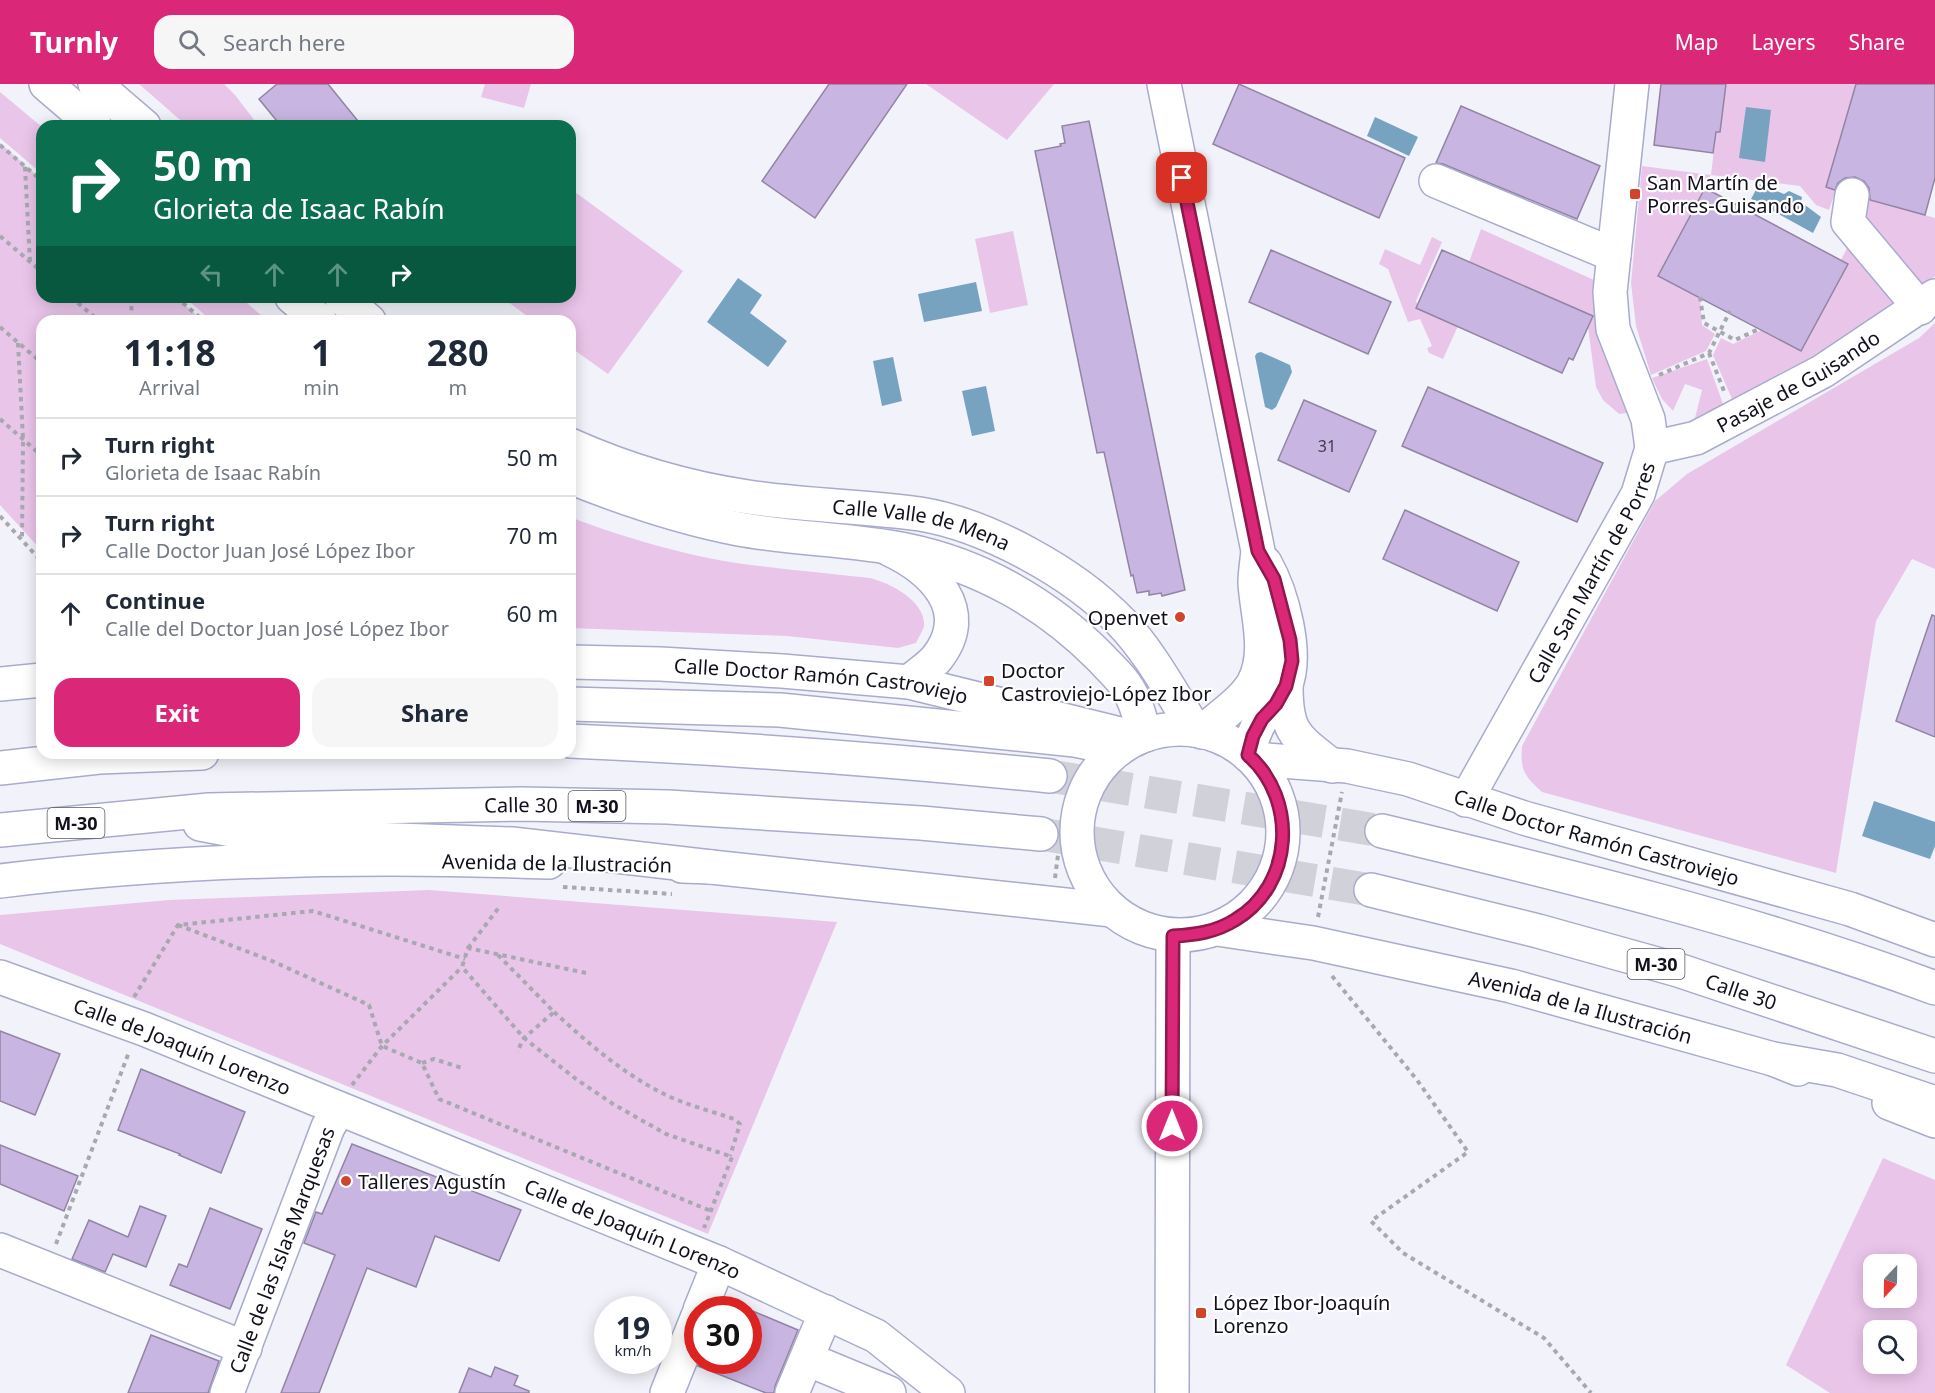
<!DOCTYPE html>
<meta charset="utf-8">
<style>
:root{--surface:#fff;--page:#f6f6f7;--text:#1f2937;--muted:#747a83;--line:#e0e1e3;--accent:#db2777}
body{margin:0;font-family:"Noto Sans",sans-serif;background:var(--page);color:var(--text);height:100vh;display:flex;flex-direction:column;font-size:22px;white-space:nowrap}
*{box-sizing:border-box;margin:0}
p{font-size:20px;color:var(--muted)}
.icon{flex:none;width:33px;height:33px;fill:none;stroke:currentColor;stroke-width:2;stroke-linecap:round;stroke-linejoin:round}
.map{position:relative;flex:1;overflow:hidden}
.side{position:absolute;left:36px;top:231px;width:540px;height:444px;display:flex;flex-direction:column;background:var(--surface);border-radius:18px;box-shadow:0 3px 15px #0003}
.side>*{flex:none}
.top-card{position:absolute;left:36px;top:36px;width:540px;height:183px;border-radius:18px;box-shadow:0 3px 15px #0003;background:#0b6e4f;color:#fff;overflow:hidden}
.needle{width:39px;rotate:202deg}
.fabs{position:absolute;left:1863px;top:1170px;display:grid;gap:12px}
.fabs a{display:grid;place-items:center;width:54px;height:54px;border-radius:12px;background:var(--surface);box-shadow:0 3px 15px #0003;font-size:30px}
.speed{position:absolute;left:594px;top:1212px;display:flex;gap:12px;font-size:30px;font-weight:700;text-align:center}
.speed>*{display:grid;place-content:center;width:78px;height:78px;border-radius:50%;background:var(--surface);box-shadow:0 3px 15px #0003;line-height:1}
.speed small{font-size:15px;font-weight:400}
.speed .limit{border:9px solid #d22;background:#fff;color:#111}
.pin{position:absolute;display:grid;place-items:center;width:51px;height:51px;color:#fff;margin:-26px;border-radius:12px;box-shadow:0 3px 9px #0006}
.me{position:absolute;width:66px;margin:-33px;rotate:0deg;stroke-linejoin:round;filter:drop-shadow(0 0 4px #0008)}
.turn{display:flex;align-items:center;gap:21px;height:126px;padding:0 18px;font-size:27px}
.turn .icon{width:78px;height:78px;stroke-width:2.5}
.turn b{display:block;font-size:42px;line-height:51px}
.lanes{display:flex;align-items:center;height:57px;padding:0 18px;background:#0003;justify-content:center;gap:30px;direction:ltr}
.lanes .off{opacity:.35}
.eta{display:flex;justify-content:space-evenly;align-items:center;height:102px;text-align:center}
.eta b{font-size:36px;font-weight:700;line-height:42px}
.cta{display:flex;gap:12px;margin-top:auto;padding:12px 18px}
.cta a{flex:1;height:69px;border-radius:18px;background:var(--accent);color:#fff;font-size:24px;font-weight:700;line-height:69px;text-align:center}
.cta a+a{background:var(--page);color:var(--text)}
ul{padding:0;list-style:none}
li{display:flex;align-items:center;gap:18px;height:78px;padding:0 18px;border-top:2px solid var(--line)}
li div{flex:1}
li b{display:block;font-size:22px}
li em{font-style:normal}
header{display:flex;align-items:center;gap:36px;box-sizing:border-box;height:84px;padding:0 30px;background:var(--accent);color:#fff}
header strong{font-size:28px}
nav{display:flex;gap:33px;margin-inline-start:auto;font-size:21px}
.search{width:420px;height:54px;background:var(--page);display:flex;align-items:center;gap:15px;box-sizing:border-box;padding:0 21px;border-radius:18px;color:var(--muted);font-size:22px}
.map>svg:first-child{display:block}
.green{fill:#eac5ea;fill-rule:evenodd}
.water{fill:#77a3c1}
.building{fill:#c8b5e1;stroke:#9284a3;stroke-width:1.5}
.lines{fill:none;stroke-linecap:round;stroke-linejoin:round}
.highway-tunnel{stroke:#d0d1d9;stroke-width:33;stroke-dasharray:33 16;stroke-linecap:butt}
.minor-casing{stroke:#a9abcc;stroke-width:36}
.major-casing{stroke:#a9abcc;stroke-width:36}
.highway-casing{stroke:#a9abcc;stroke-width:36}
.path{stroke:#a7a8b0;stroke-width:4;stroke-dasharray:4.5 4.5;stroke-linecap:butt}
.minor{stroke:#fff;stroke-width:33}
.major{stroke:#fff;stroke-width:33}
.highway{stroke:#fff;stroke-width:33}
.route-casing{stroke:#8e194d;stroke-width:15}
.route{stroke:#db2777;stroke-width:10}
.poi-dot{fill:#cf442b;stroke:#fff;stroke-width:2}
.labels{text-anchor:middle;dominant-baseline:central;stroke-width:4.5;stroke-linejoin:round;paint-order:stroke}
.number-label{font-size:16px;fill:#3f3a4e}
.shield{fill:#fff;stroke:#585861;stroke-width:1.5}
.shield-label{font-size:18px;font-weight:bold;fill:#11111d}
.poi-label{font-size:20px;fill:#11111d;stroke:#fff;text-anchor:start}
.street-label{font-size:20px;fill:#11111d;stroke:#fff}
</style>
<header>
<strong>Turnly</strong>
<div class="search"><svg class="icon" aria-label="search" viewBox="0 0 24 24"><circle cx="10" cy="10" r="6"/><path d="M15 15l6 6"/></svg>Search here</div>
<nav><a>Map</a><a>Layers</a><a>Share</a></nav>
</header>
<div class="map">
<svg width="1935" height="1309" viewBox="0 0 1935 1309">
<rect width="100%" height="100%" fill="#f2f3fa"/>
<g class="green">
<polygon points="139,0 224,0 235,11 259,42 187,42"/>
<polygon points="485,0 531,0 524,24 481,13"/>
<polygon points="926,0 1054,0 1007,56"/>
<polygon points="1726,0 1856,0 1826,103 1836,106 1829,126 1816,121 1800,102 1711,91 1658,191 1700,213 1702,241 1715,250 1706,267 1651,291 1636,242 1631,199 1642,82 1711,91 1716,48 1720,48"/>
<polygon points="0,8 42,43 42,90 0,54"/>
<polygon points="0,59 42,96 42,213 176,213 203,237 42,237 42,467 0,421"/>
<polygon points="575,108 683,187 608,290 570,263 570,237 534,237 501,213 570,213 570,114"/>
<polygon points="1864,114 1935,134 1935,192 1921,205 1863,137"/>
<path d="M1481,145l113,51c-2,46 17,91 33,133l-8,1 -16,-14 -7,-13 -8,-60 4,-11 -123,-54z"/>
<polygon points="1013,147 1028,221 990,229 975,155"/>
<polygon points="1432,153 1442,158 1416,217 1420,226 1458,242 1443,275 1429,269 1427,264 1432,262 1420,235 1408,238 1388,185 1379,180 1385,165 1420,181"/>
<polygon points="1848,162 1897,221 1848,253 1732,315 1713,271 1721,254 1733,260 1762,246 1801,267 1848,180 1841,176"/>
<polygon points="184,213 240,213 268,237 212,237"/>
<path d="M1935,239v246l-23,-10 -36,62 -40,252 -294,-81c-18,-16 -22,-22 -20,-46l133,-245 32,-27 232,-136z"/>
<polygon points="1707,275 1723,320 1695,334 1702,306 1685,300 1673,327 1662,315 1652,294"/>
<path d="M570,433c55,21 123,41 181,48 40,5 80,9 119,13 20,5 56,23 54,48 -1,5 -6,12 -8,17l-18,5 -111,-12 -217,-8z"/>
<polygon points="429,806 837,838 708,1150 0,860 0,831 169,816"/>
<path d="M1883,1074l52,22v213h-105l-44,-28zM1874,1180h32v34h-32zM1874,1246h32v34h-32z"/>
</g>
<g class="water">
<polygon points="1746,23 1771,26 1765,78 1739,74"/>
<polygon points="1375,33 1418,53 1409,72 1367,52"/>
<polygon points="1759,100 1784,110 1789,107 1802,113 1801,118 1821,133 1813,149 1751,115"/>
<polygon points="738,194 762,211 750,229 787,257 768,283 707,238"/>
<polygon points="976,198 982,227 924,238 918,210"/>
<polygon points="1261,268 1290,281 1292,288 1276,323 1272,326 1265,323 1255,272 1257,269"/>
<polygon points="893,273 902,317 882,322 873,277"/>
<polygon points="986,302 995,347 972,352 962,307"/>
<polygon points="1874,717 1935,738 1935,762 1930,775 1862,752"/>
</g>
<g class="building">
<polygon points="277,0 328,0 362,42 281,42 259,15"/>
<polygon points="829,0 907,0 815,134 762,97"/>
<polygon points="1239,0 1405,74 1379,134 1213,60"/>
<polygon points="1661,0 1726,0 1720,48 1716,48 1713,69 1654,61"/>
<polygon points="1856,0 1935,0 1935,94 1925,131 1870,116 1869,104 1864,97 1855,93 1845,94 1838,99 1835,106 1826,103"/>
<polygon points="1461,22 1600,82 1577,135 1443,80 1436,79"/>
<polygon points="1089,37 1185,506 1162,512 1161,509 1149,511 1149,507 1137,509 1133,491 1131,492 1104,368 1097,369 1035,67 1061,62 1060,60 1065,59 1062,42"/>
<polygon points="1705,104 1848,180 1801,267 1658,192"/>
<polygon points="1271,166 1391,218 1368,270 1249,218"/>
<polygon points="1442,166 1593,232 1573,276 1569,274 1562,289 1416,224"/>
<polygon points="1428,303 1603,379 1577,438 1402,362"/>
<polygon points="1304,316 1376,347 1349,408 1278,376"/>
<polygon points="1405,426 1519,478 1497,527 1383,475"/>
<polygon points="1932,531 1935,532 1935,653 1896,637"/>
<polygon points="0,947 60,970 35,1031 0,1017"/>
<polygon points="141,985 245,1028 221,1089 179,1071 180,1070 118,1046"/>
<polygon points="352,1060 521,1126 499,1177 435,1152 416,1203 367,1184 319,1309 281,1309 335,1171 304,1159 316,1128 322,1130"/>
<polygon points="0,1061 78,1092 64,1127 0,1100"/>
<polygon points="140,1122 166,1132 146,1183 113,1170 105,1188 72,1175 89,1136 128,1153"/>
<polygon points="210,1124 262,1145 230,1225 170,1201 179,1180 187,1183"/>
<polygon points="748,1225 798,1246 775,1302 774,1309 766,1309 698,1282 700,1276 748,1276"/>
<polygon points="151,1251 219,1277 208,1309 128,1309"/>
<polygon points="495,1283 518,1292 514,1301 529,1307 529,1309 459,1309 469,1284 491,1293"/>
</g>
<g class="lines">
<g class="highway-tunnel">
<polyline points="1050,692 1382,747"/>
<polyline points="1041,750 1371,806"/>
</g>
<g class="minor-casing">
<g id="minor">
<path d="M1164,0l94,467c-1,10 -3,22 -3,32 2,33 15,70 -2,101 -12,19 -34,33 -51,48"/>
<polyline points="1436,97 1614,171"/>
<polyline points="1852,111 1848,138 1920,224"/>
<path id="s1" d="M1652,364l44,-10 127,-67 112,-75"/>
<path d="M889,465c43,20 86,61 48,109 -7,9 -19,16 -28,24"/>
<path id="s2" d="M570,578l90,2 122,7 127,11 215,53"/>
<polyline points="0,600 42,596"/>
<path d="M1286,602c0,48 10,51 46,80"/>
<path d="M1248,671c3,-13 6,-24 13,-35 8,-12 18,-20 24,-33 14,-33 -3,-94 -20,-124"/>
<path id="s3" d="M1253,675l94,7 61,13 116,39 326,91 85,31"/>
<path id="s4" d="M1466,716l172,-306 14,-46 -4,-29 -35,-90 -3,-37 22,-208"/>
<polyline points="682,782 711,783 1112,826"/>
<path d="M0,797c182,-22 366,-26 549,-19"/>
<path id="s5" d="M1217,845l96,14 198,43 262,73 25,10"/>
<path id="s6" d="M0,893l144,52 575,234 157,73 72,57"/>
<polyline points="1889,1019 1935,1037"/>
<polyline points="0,1166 245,1264"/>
<polyline points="700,1226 719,1179"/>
<polyline points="807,1275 889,1309"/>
<path id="s7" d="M227,1309l101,-266 11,-18"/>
<polyline points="667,1309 698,1232"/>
<polyline points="792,1309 826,1228"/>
<polyline points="1172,1309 1173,852"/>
</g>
</g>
<g class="major-casing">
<g id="major">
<polyline points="46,0 95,42"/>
<polyline points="95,0 144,42"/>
<polyline points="292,213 320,237"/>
<polyline points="341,213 369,237"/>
<path id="s8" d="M570,361c56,25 117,43 178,52 57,9 115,9 172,17 67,11 154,59 201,108 30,31 51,72 74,108"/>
<path d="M570,393c55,22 111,41 169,52 55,10 112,10 166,21 75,15 143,54 196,108 9,10 20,19 27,31 9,14 12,30 17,46"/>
<circle cx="1180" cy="748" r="103"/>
</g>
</g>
<g class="highway-casing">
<g id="highway">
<polyline points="570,620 780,626 1075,656 1119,665"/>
<path d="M570,657c161,7 320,19 480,35"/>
<polyline points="0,684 99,673 202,669"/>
<polyline points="200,740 258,751 512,760 711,783"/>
<path id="s9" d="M0,746l209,-20 312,-6 147,3 253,16 120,11"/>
<path d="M1382,747c187,45 373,90 553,157"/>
<path id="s10" d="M1371,806l167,41 140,39 257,86"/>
<polyline points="1773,975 1837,986 1935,1019"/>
</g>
</g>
<g class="path">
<polyline points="0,61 42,97"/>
<polyline points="25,83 30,178"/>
<polyline points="0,152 42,188"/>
<polyline points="71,213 99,237"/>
<polyline points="131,213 132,237"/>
<polyline points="176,213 204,237"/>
<polyline points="1700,213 1704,239 1735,256 1759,245"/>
<polyline points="0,243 42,279"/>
<polyline points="18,259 23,355 22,456"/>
<polyline points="1709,269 1724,307"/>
<polyline points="1659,291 1709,269 1730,227"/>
<polyline points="0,335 42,372"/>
<polyline points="0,432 42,478"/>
<polyline points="1064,734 1067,715"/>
<polyline points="1055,794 1058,771"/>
<polyline points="563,803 672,810"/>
<polyline points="1318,833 1342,708"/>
<polyline points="178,841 272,877 369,921 382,962 422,979 439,1015 711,1127"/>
<polyline points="468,864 500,822"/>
<polyline points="498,871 554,928 524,954 517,968"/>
<polyline points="586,889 468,864 462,883 524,954 576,995 613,1020 666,1050 732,1073 704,1144"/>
<polyline points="1332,892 1417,996 1468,1068 1371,1137 1403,1169 1544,1254 1591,1309"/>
<polyline points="134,913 178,841 313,827 465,875"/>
<path d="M554,928c34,31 68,61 110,82 22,11 47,17 70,25l6,5 -10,32"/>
<polyline points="422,979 434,975 462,984"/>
<polyline points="352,1001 382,962 462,883"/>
<polyline points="56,1160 129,968"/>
</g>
<use href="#minor" class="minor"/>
<use href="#major" class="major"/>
<use href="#highway" class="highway"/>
</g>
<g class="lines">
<g class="route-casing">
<path id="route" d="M1172,1042l1,-190c22,-1 43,-4 62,-16 59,-35 63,-121 13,-165l5,-19 9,-17 14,-15 10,-18 6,-25 -2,-21 -16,-61 -16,-28 -76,-373"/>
</g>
<use href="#route" class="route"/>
</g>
<g class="poi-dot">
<rect x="1629" y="104" width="12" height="12" rx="3"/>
<circle cx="1180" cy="533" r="6"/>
<rect x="983" y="591" width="12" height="12" rx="3"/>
<circle cx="346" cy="1097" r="6"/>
<rect x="1195" y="1223" width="12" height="12" rx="3"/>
</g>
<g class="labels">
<g class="number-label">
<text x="1327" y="362">31</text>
</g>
<g class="shield">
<rect x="568.5" y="707" width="57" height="30" rx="4.5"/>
<rect x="47.5" y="724" width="57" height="30" rx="4.5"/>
<rect x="1627.5" y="865" width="57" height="30" rx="4.5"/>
</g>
<g class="shield-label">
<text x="597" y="722">M-30</text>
<text x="76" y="739">M-30</text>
<text x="1656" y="880">M-30</text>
</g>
<g class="poi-label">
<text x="1647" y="98">San Martín de<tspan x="1647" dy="23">Porres-Guisando</tspan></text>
<text x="1168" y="533" text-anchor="end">Openvet</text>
<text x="1001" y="586">Doctor<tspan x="1001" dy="23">Castroviejo-López Ibor</tspan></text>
<text x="358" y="1097">Talleres Agustín</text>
<text x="1213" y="1218">López Ibor-Joaquín<tspan x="1213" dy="23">Lorenzo</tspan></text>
</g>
<g class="street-label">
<text stroke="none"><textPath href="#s1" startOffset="162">Pasaje de Guisando</textPath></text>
<text stroke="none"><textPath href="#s8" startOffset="362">Calle Valle de Mena</textPath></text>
<text stroke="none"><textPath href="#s4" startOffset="260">Calle San Martín de Porres</textPath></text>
<text stroke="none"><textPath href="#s2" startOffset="252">Calle Doctor Ramón Castroviejo</textPath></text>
<text stroke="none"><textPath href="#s9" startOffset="522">Calle 30</textPath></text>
<text stroke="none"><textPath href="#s3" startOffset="354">Calle Doctor Ramón Castroviejo</textPath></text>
<text transform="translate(557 779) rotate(1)">Avenida de la Ilustración</text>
<text stroke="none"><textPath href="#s10" startOffset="384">Calle 30</textPath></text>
<text stroke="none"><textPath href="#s5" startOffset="372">Avenida de la Ilustración</textPath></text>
<text stroke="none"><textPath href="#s6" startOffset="195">Calle de Joaquín Lorenzo</textPath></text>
<text stroke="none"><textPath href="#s6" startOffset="681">Calle de Joaquín Lorenzo</textPath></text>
<text stroke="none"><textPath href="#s7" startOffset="153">Calle de las Islas Marquesas</textPath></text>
</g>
</g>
</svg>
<div class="fabs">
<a><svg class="needle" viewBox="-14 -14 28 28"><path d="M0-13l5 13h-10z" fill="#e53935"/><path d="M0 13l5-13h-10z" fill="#747a83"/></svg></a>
<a><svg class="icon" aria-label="search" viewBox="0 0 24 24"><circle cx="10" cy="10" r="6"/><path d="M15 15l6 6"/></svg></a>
</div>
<div class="speed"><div>19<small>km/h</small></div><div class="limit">30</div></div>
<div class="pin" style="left:1182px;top:94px;background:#d93025"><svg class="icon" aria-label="arrive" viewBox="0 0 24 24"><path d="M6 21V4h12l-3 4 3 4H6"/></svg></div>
<svg class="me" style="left:1172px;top:1042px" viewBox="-20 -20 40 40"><circle r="17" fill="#db2777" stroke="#fff" stroke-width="3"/><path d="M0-11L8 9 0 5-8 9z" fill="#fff"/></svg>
<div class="top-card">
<div class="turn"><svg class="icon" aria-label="right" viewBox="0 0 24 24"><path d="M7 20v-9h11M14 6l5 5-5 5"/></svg><div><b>50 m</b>Glorieta de Isaac Rabín</div></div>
<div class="lanes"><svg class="icon off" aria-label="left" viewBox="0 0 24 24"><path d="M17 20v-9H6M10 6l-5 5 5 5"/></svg><svg class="icon off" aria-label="ahead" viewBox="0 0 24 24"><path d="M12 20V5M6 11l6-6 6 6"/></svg><svg class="icon off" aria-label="ahead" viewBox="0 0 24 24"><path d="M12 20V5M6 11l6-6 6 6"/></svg><svg class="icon" aria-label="right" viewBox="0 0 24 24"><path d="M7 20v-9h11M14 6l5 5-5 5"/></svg></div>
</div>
<section class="side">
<div class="eta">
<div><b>11:18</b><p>Arrival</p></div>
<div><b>1</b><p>min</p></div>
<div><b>280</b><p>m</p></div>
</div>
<ul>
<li><svg class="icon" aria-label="right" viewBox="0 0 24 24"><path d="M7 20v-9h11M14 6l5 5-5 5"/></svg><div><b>Turn right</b><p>Glorieta de Isaac Rabín</p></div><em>50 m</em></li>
<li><svg class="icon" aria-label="right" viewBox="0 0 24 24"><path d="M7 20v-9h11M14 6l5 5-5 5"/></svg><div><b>Turn right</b><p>Calle Doctor Juan José López Ibor</p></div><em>70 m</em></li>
<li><svg class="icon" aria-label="ahead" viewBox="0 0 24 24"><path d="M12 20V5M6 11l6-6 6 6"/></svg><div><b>Continue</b><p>Calle del Doctor Juan José López Ibor</p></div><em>60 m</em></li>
</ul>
<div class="cta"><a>Exit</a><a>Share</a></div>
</section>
</div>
